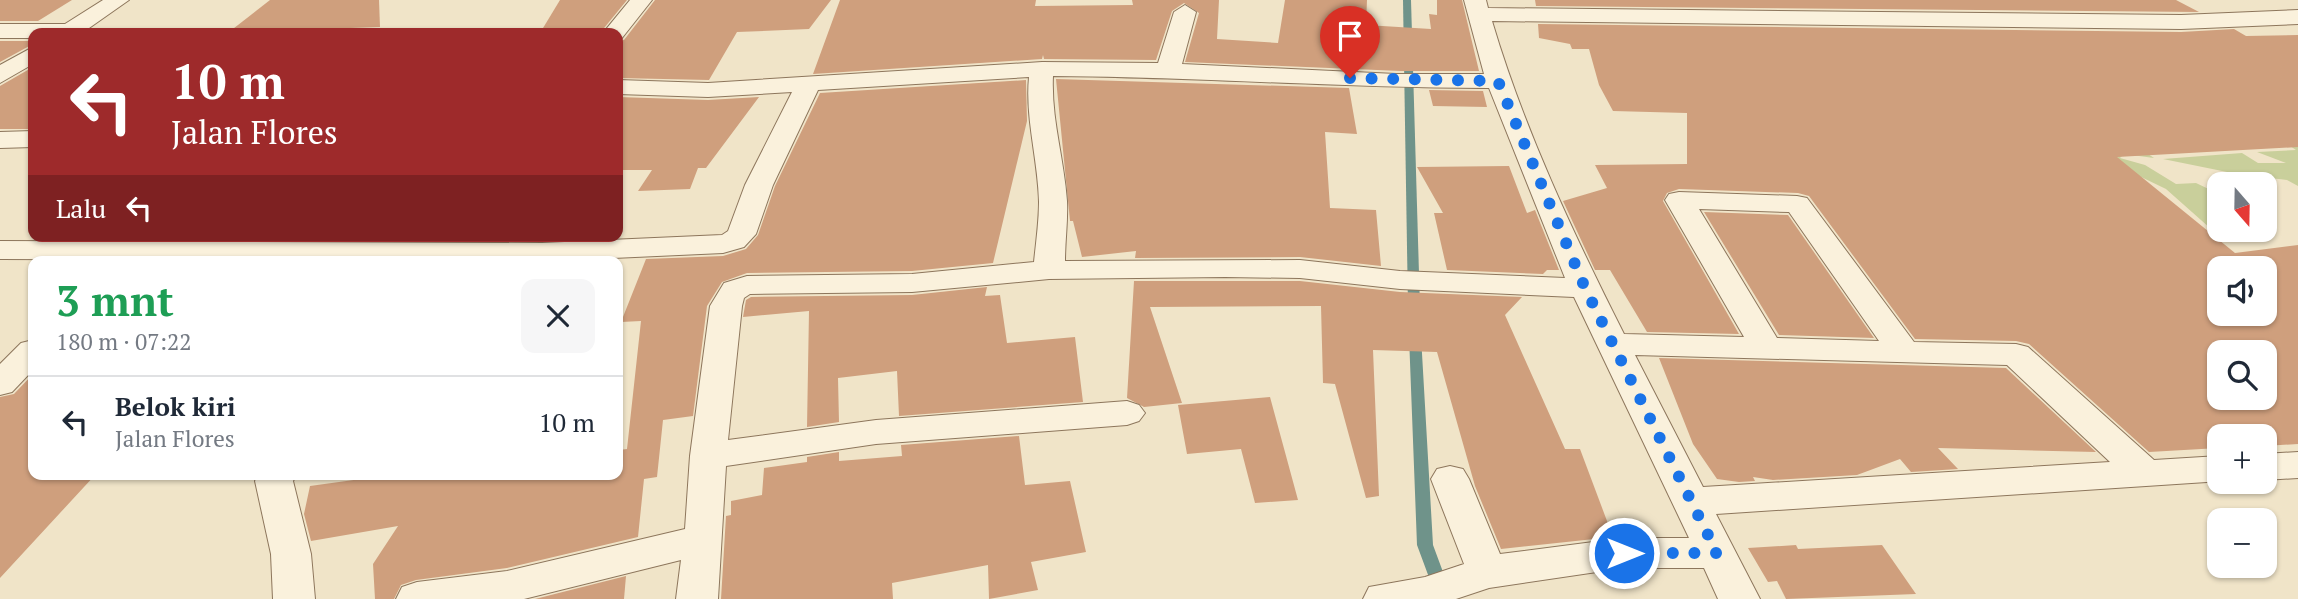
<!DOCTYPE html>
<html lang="id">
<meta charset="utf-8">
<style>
:root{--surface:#fff;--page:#f6f6f7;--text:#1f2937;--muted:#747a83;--line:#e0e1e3}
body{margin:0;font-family:"PT Serif",serif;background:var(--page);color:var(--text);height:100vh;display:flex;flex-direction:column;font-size:26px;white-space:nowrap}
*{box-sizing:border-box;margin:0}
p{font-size:23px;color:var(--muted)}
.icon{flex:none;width:38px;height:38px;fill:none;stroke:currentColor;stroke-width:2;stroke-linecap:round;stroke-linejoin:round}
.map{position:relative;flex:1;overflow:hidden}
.side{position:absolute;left:28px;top:256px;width:595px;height:224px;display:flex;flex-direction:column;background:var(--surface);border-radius:14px;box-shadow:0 2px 5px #0004}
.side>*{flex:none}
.guide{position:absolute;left:28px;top:28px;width:595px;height:214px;border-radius:14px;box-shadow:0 2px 5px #0004;background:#9e2a2b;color:#fff;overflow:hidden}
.needle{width:46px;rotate:160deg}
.tools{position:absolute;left:2207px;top:172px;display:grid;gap:14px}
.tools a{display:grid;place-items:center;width:70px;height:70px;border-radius:14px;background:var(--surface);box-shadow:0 2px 5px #0004;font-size:35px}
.pin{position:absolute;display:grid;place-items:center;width:60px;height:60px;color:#fff;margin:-72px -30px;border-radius:50% 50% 50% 0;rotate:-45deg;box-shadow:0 0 7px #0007}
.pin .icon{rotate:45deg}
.me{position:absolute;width:77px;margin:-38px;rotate:90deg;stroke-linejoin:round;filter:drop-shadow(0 0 5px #0008)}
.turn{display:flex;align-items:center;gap:24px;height:147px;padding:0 28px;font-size:32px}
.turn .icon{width:91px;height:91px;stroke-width:2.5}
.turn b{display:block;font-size:49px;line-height:60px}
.then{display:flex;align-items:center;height:66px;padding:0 28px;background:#0003;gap:14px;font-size:26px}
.round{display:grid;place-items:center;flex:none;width:74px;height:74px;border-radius:14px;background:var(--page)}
.head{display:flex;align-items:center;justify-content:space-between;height:119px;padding:0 28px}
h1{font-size:42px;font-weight:800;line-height:52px;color:#1e9e55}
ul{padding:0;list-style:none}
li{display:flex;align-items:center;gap:21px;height:91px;padding:0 28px;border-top:2px solid var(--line)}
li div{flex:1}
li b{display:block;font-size:26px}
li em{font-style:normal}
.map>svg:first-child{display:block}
.green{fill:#c9cf9b}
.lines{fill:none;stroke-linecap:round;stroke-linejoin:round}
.stream{fill:#6f938a;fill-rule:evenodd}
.building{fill:#cf9f7d;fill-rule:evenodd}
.minor-casing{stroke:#8d765c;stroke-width:2}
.minor{fill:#faf1dc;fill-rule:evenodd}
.route{stroke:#1a73e8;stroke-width:12;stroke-dasharray:0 21.6}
</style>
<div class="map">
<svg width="2298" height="599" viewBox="0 0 2298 599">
<rect width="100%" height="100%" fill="#f0e4c8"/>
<g class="green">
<polygon points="2076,105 2154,158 2124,154 2120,158 2145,165 2176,184 2196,183 2219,194 2219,229 2264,229 2265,226 2268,230 2219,236 2166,189 2108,161"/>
<polygon points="2298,117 2298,186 2287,180 2237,174 2163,159 2242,153 2258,163 2286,163 2257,152 2296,150 2272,134"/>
</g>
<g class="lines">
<g class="stream">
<polygon points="1403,0 1411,0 1420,308 1414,312 1408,308"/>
<polygon points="1415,332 1421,336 1433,545 1453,599 1437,599 1417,545 1409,336"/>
</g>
</g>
<g class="building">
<polygon points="0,0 72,0 38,21 0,21"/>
<polygon points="270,0 379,0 380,27 229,32"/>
<polygon points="560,0 627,0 600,33 540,33"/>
<polygon points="655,0 831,0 809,29 737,32 709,80 618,78 618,41 624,40"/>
<polygon points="840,0 1036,0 1035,6 1133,5 1132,0 1219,0 1217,39 1278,43 1285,0 1367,0 1366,25 1431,29 1429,14 1437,15 1437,0 1462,0 1479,71 1401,71 1185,62 1199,13 1184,3 1172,11 1156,60 1044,59 1043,55 1042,59 813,74"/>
<polygon points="1535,0 2176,0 2199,12 1536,6"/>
<path d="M1538,24l643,8 53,-3 12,7 52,-1v112l-181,10 118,96 63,-8v199l-34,2v-10h-45v12l-70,4 -120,-108 -13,-3 -101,-2 -106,-143 -11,-3 -119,-4 -12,4 -4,8 76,133 -92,-2 -37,-62h-15l-32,-69 44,-13 -12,-23 92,-1v-51l-74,-2 -14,-26 -10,-36h-17l-2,-5 -31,-6zM2219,268h45v45h-45zM2219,352h45v45h-45z"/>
<polygon points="0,41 33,41 33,44 0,62"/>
<polygon points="33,67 33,129 0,129 0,86"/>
<polygon points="1056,79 1349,88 1357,134 1325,132 1330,208 1376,210 1381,266 1300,257 1135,258 1136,251 1082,257 1073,221 1070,221"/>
<polygon points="1026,80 1027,121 993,263 912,271 747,273 722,282 707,306 693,416 663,420 657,477 644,479 638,537 507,568 416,580 401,585 394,599 375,599 373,564 398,526 311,541 304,514 310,486 397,474 618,474 619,450 627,449 641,321 621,322 646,259 723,256 746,249 758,235 775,186 820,93"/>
<polygon points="1429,90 1483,91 1487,107 1433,106"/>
<polygon points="618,97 708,100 759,97 706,168 698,168 690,189 638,191 652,170 618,170"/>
<polygon points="1509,166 1527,213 1535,210 1559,270 1547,270 1543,274 1447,270 1434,213 1443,213 1417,167"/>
<polygon points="1704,212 1788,215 1874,338 1779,335"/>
<polygon points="1134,281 1300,281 1400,292 1522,297 1505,315 1565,449 1580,449 1613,537 1501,549 1475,486 1437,352 1373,350 1379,496 1366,498 1335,384 1323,383 1321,306 1150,307 1182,403 1144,407 1127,398"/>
<polygon points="987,287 985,296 1000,295 1007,343 1075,337 1083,402 899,416 897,371 838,378 839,422 807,427 809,311 743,317 746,300 751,297 912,295"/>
<polygon points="1659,358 2006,368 2096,452 1938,448 1958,469 1911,472 1900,459 1857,475 1773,480 1753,477 1755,481 1739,482 1717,479 1693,444"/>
<polygon points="33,374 33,474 96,474 0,578 0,397 14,394"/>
<polygon points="1270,397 1298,500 1255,503 1241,449 1187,454 1178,405"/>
<polygon points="1019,436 1025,485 1070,481 1086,552 1031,562 1038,590 989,599 988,565 892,583 893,599 721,599 726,516 731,515 731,501 762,495 764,468 807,462 807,457 839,452 839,461 902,456 901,445"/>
<polygon points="1796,545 1798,549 1882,545 1916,594 1786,599 1777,581 1768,582 1748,548"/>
<polygon points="626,576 624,599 535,599"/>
</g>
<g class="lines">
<g class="minor-casing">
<g id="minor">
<polygon points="103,0 129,0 82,33 33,33 33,38 0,38 0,24 65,24"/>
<polygon points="630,0 652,0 622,38 618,39 618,33 603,33"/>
<path d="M1464,0h22l2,8 693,7 117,-5v14l-117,5 -689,-8c32,108 81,212 132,313l120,3 -79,-137 4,-6 10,-2 118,4 10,2 107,144 102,2 12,3 126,113 65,-4v25h3l-506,33 44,85h-42l-14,-31h-80l-135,20 -33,11h-93l6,-12 56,-10 39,-13 -33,-85 6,-10 13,-3 13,3 6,10 31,75 124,-16h65l-115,-241 -174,-8 -100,-11 -75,-1 -176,2 -137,13 -162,2 -6,4 -2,8 -14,134 148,-20 251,-19 12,4 6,8 -6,8 -12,4 -251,19 -150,22 -8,133h-42l5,-39 -157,39h-128l6,-12 15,-5 90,-11 178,-42 5,-73 20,-150 14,-23 23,-7 165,-2 122,-12c2,-20 5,-40 5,-60 -1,-43 -14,-83 -10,-125l-211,13 -45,95 -17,49 -12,13 -21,6 -176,8 -547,-2v-18l542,2 180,-8 6,-4 17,-46 47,-93 -84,5 -90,-3v-14l90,3 334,-21 116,1 16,-51 11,-7 11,7 -14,52 214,10h88zM1053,76c146,1 291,12 436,12l76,190 -165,-7 -100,-11 -235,1c0,-20 3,-41 2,-60 -3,-43 -16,-82 -14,-125zM1699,209l90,3 90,129 -102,-3zM1635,355l372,10 103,97 -407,25z"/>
<polygon points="33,47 33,64 0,83 0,65"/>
<polygon points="33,131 33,147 0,148 0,132"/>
<polygon points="33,340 33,370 12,392 0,395 0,364 21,343"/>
<polygon points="2298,452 2298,478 2264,480 2264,454"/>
<polygon points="259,474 297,474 293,481 311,554 315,599 273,599 271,554 255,481"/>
</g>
</g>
<use href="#minor" class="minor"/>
</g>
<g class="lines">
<polyline class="route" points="1350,78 1498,81 1585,288 1717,553 1624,553"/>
</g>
</svg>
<div class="tools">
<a><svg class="needle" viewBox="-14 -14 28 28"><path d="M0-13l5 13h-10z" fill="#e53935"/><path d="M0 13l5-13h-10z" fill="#747a83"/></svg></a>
<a><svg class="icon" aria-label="sound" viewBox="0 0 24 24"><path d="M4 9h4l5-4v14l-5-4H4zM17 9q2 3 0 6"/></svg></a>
<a><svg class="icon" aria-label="search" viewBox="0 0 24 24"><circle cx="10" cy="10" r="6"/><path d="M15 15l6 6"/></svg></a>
<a>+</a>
<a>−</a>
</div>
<div class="pin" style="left:1350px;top:78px;background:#d93025"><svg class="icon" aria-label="arrive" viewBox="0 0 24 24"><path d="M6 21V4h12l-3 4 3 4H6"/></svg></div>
<svg class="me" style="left:1624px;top:553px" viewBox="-20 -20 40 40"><circle r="17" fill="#1a73e8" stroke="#fff" stroke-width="3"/><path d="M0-11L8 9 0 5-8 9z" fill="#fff"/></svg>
<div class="guide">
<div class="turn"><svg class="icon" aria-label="left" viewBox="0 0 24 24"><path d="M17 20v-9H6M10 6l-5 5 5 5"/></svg><div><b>10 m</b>Jalan Flores</div></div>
<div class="then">Lalu<svg class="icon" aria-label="left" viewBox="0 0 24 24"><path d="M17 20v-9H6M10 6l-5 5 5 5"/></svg></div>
</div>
<section class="side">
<div class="head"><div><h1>3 mnt</h1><p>180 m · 07:22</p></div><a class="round"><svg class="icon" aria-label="close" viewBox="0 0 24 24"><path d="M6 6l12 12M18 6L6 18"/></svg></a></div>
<ul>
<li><svg class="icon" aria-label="left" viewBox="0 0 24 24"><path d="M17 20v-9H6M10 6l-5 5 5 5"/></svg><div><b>Belok kiri</b><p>Jalan Flores</p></div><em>10 m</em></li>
</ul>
</section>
</div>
